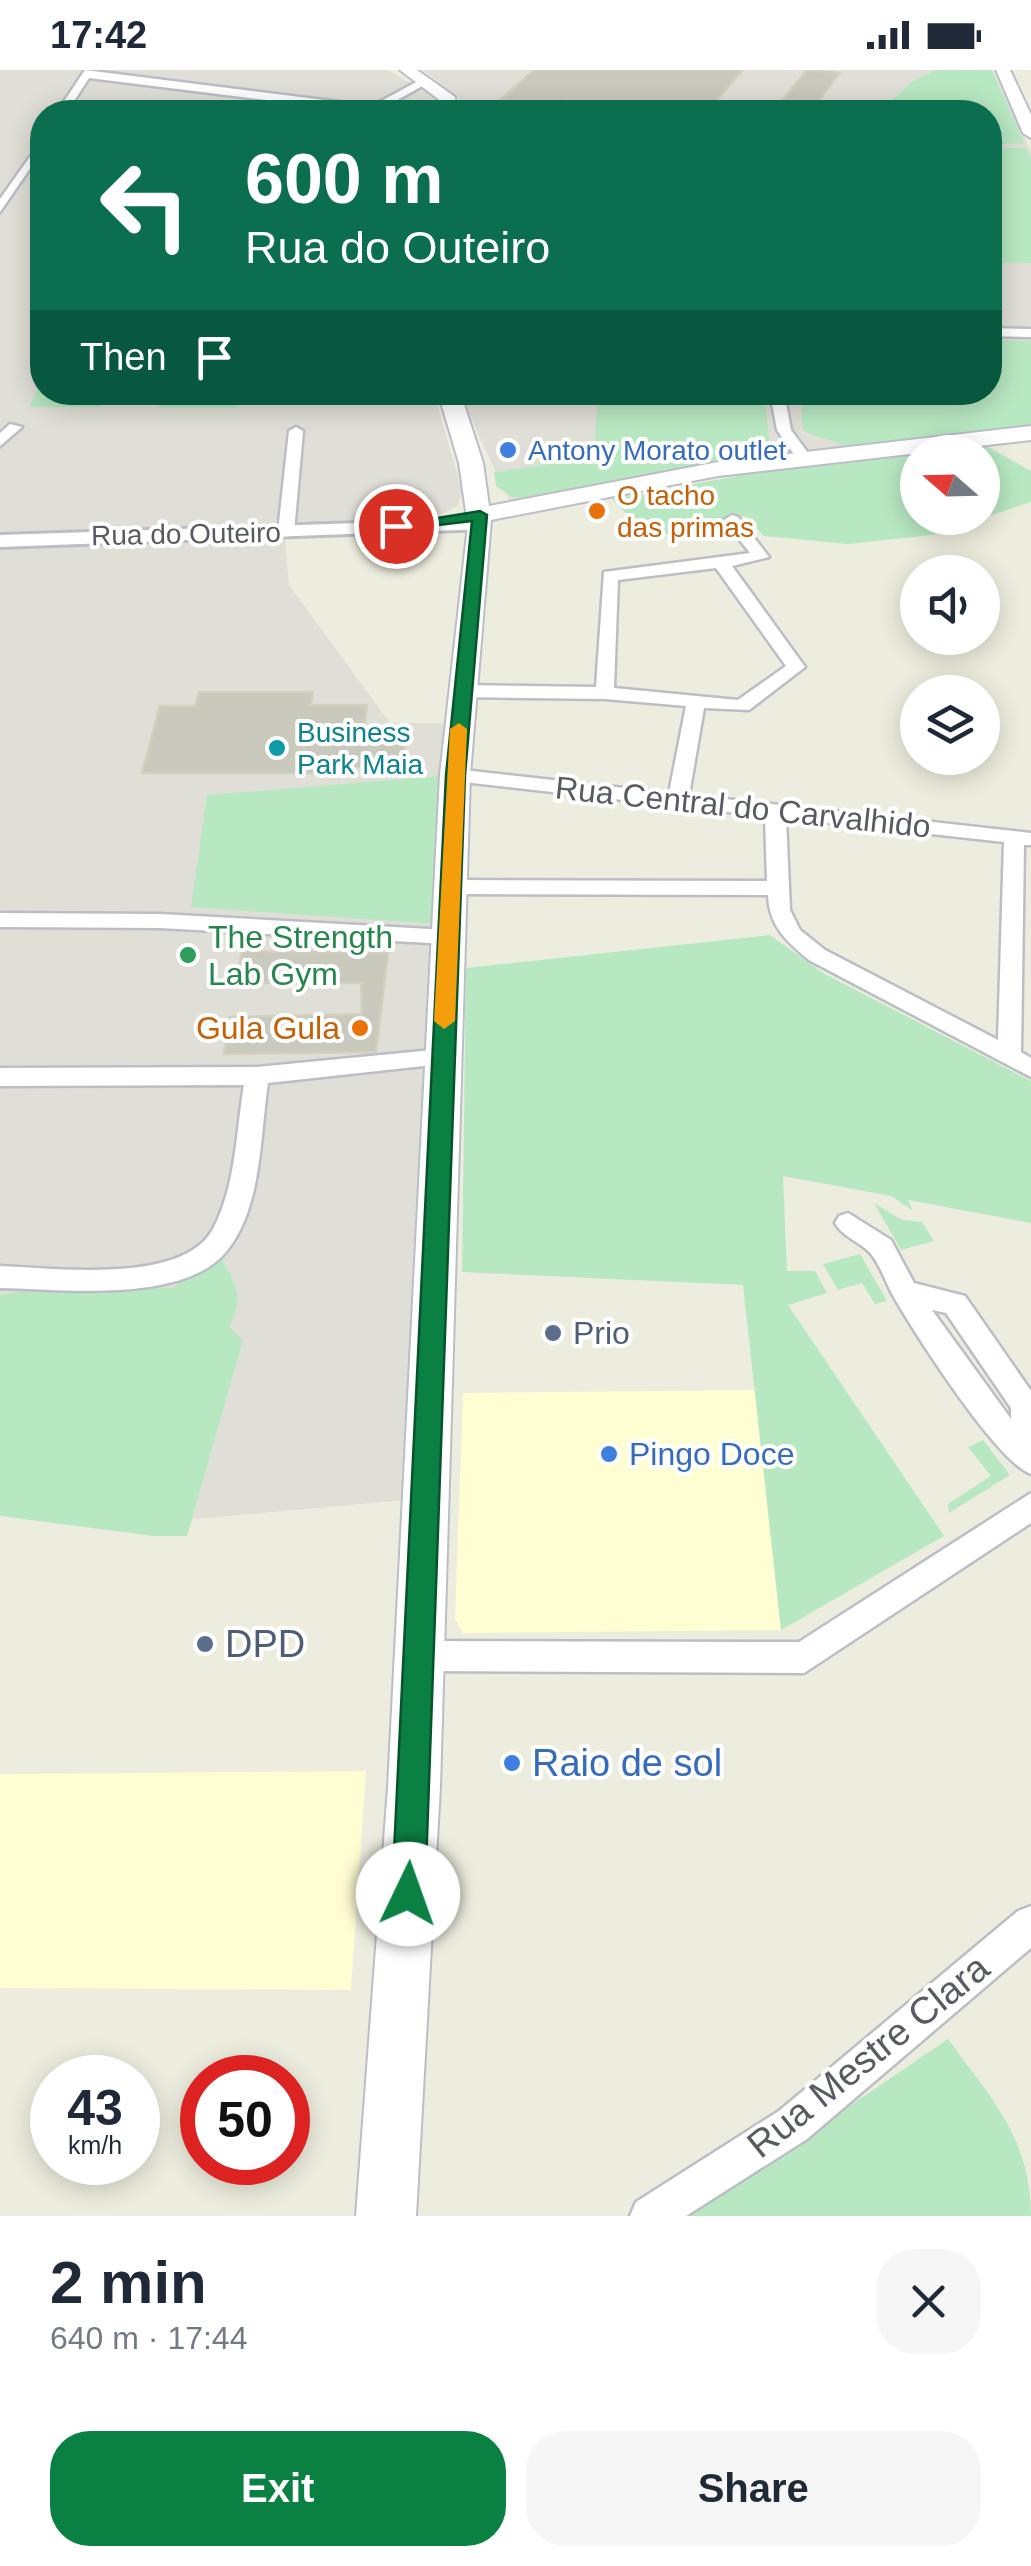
<!DOCTYPE html>
<meta charset="utf-8">
<style>
:root{--surface:#fff;--page:#f6f6f7;--text:#1f2937;--muted:#747a83;--accent:#0b8043}
body{margin:0;font-family:Arial,sans-serif;background:var(--page);color:var(--text);height:100vh;display:flex;flex-direction:column;font-size:38px;white-space:nowrap}
*{box-sizing:border-box;margin:0}
p{font-size:32px;color:var(--muted)}
.icon{flex:none;width:55px;height:55px;fill:none;stroke:currentColor;stroke-width:2;stroke-linecap:round;stroke-linejoin:round}
.map{position:relative;height:2146px;overflow:hidden}
.details{display:flex;flex-direction:column;background:var(--surface);flex:1}
.details>*{flex:none}
.top-card{position:absolute;left:30px;top:30px;width:972px;height:305px;border-radius:40px;box-shadow:0 5px 25px #0003;background:#0b6e4f;color:#fff;overflow:hidden}
.needle{width:65px;rotate:290deg}
.tools{position:absolute;left:900px;top:365px;display:grid;gap:20px}
.tools a{display:grid;place-items:center;width:100px;height:100px;border-radius:50%;background:var(--surface);box-shadow:0 5px 25px #0003;font-size:50px}
.speed{position:absolute;left:30px;top:1985px;display:flex;gap:20px;font-size:50px;font-weight:700;text-align:center}
.speed>*{display:grid;place-content:center;width:130px;height:130px;border-radius:50%;background:var(--surface);box-shadow:0 5px 25px #0003;line-height:1}
.speed small{font-size:25px;font-weight:400}
.speed .limit{border:15px solid #d22;background:#fff;color:#111}
.pin{position:absolute;display:grid;place-items:center;width:85px;height:85px;color:#fff;margin:-42px;border:5px solid #fff;border-radius:50%;box-shadow:0 2px 10px #0007}
.me{position:absolute;width:110px;margin:-55px;rotate:3deg;stroke-linejoin:round;filter:drop-shadow(0 0 8px #0008)}
.turn{display:flex;align-items:center;gap:35px;height:210px;padding:0 50px;font-size:45px}
.turn .icon{width:130px;height:130px;stroke-width:2.5}
.turn b{display:block;font-size:70px;line-height:85px}
.then{display:flex;align-items:center;height:95px;padding:0 50px;background:#0003;gap:20px;font-size:38px}
.round{display:grid;place-items:center;flex:none;width:105px;height:105px;border-radius:40px;background:var(--page)}
.overview{display:flex;align-items:center;justify-content:space-between;height:170px;padding:0 50px}
h1{font-size:60px;font-weight:600;line-height:75px}
.primary-button{display:flex;gap:20px;margin-top:auto;padding:20px 50px}
.primary-button a{flex:1;height:115px;border-radius:40px;background:var(--accent);color:#fff;font-size:40px;font-weight:600;line-height:115px;text-align:center}
.primary-button a+a{background:var(--page);color:var(--text)}
.status{display:flex;justify-content:space-between;align-items:center;height:70px;padding:0 50px;background:var(--surface);direction:ltr}
.status svg{height:28px;fill:currentColor}
.map>svg:first-child{display:block}
.commercial{fill:#fffdd2}
.industrial{fill:#e0dfd7}
.green{fill:#b8e8c2;fill-rule:evenodd}
.building{fill:#cac9be;stroke:#d3d0bd;stroke-width:2.5}
.lines{fill:none;stroke-linecap:round;stroke-linejoin:round}
.minor-casing{stroke:#bcbec5;stroke-width:5}
.tertiary-casing{stroke:#bcbec5;stroke-width:6}
.secondary-casing{stroke:#bcbec7;stroke-width:4}
.minor{fill:#fff;fill-rule:evenodd}
.tertiary{fill:#fff;fill-rule:evenodd}
.secondary{fill:#fff;fill-rule:evenodd}
.route{fill:#0b8043;stroke:#07532c;stroke-width:2.5}
.slow{fill:#f59e0b}
.shop-dot{fill:#3f7fe0;stroke:#fff;stroke-width:4}
.food-dot{fill:#e8710a;stroke:#fff;stroke-width:4}
.culture-dot{fill:#0f9aa8;stroke:#fff;stroke-width:4}
.leisure-dot{fill:#2e9e5b;stroke:#fff;stroke-width:4}
.service-dot{fill:#5c6f8a;stroke:#fff;stroke-width:4}
.labels{text-anchor:middle;dominant-baseline:central;stroke-width:8;stroke-linejoin:round;paint-order:stroke}
.far-shop-label{font-size:28px;fill:#366cbe;stroke:#fff;text-anchor:start}
.far-food-label{font-size:28px;fill:#c56008;stroke:#fff;text-anchor:start}
.far-street-label{font-size:28px;fill:#585b62;stroke:#fff}
.far-culture-label{font-size:28px;fill:#0d838f;stroke:#fff;text-anchor:start}
.street-label{font-size:32px;fill:#585b62;stroke:#fff}
.leisure-label{font-size:32px;fill:#27864d;stroke:#fff;text-anchor:start}
.food-label{font-size:32px;fill:#c56008;stroke:#fff;text-anchor:end}
.service-label{font-size:32px;fill:#4e5e75;stroke:#fff;text-anchor:start}
.shop-label{font-size:32px;fill:#366cbe;stroke:#fff;text-anchor:start}
.near-service-label{font-size:38px;fill:#4e5e75;stroke:#fff;text-anchor:start}
.near-shop-label{font-size:38px;fill:#366cbe;stroke:#fff;text-anchor:start}
.near-street-label{font-size:38px;fill:#585b62;stroke:#fff}
</style>
<div class="status"><b>17:42</b><svg viewBox="0 0 49 12"><path d="M0 12V9h3v3zM5 12V6h3v6zM10 12V3h3v9zM15 12V0h3v12zM26 1h20v11H26zM47 4h2v5h-2z"/></svg></div>
<div class="map">
<svg width="1031" height="2146" viewBox="0 0 1031 2146">
<rect width="100%" height="100%" fill="#ededdf"/>
<g class="commercial">
<polygon points="755,1320 781,1560 463,1563 455,1549 463,1323"/>
<polygon points="366,1701 351,1920 0,1918 0,1704"/>
</g>
<g class="industrial">
<polygon points="0,0 387,0 436,27 435,42 42,42 42,322 434,323 462,421 458,435 444,443 374,453 0,465"/>
<polygon points="992,0 1031,81 1031,366 509,430 459,323 990,322 990,42 459,42 459,28 423,0"/>
<polygon points="285,469 289,515 390,653 444,653 406,1430 184,1450 0,1432 0,478"/>
</g>
<g class="green">
<polygon points="936,0 992,0 1024,73 990,75 990,42 879,42 913,11"/>
<polygon points="990,78 1026,78 1031,87 1031,193 990,193"/>
<path d="M990,270l41,1v85l-186,21c-14,-10 -29,-7 -42,-18l-3,-36 190,-1z"/>
<polygon points="42,310 42,322 105,323 100,337 29,337"/>
<polygon points="166,323 166,322 243,323 238,338 158,338"/>
<polygon points="599,323 764,323 771,384 537,429 512,427 496,416 494,402 593,388"/>
<path d="M983,374l48,27v31l-99,33 -84,9 -84,-8 -19,-20 -95,22 -38,-39 190,-35zM918,382h64v66h-64z"/>
<polygon points="442,706 435,854 191,837 207,725"/>
<polygon points="770,865 823,903 1031,1011 1031,1153 908,1130 913,1141 891,1126 783,1106 787,1201 815,1201 827,1223 788,1235 944,1466 781,1560 743,1215 462,1202 466,898"/>
<polygon points="874,1133 902,1150 922,1152 934,1171 901,1180"/>
<path d="M219,1184c16,27 27,44 10,73l14,13 -56,196h-34l-153,-20v-221l56,-10 116,3z"/>
<polygon points="860,1184 887,1231 875,1234 862,1213 838,1220 823,1194"/>
<polygon points="983,1370 1010,1405 949,1443 948,1434 991,1406 968,1377"/>
<path d="M948,1969c43,59 83,100 83,177h-343z"/>
</g>
<g class="building">
<polygon points="534,0 743,0 706,42 565,30 558,36 500,30"/>
<polygon points="807,0 839,3 815,36 780,33"/>
<polygon points="199,622 313,622 311,635 367,635 364,660 407,660 403,697 317,697 316,703 142,703 160,636 195,636"/>
<polygon points="242,881 388,883 376,982 224,984 230,947 362,944 361,913 236,913"/>
</g>
<g class="lines">
<g class="minor-casing">
<g id="minor">
<polygon points="85,0 372,36 422,9 431,11 378,41 363,42 89,8 67,42 57,42"/>
<polygon points="42,70 42,81 0,142 0,129"/>
<polygon points="990,258 1031,259 1031,267 990,266"/>
<polygon points="770,322 784,322 791,360 811,387 808,390 798,390 777,360"/>
<polygon points="10,354 22,357 0,376 0,363"/>
<polygon points="296,357 303,361 294,462 286,467 278,462 289,361"/>
<path d="M732,445l6,2 31,40 -37,9 73,101 -56,43 -45,-2 -15,87 342,38v12h-7l-3,207 10,6v19l-222,-117c-22,-18 -40,-34 -41,-65l-317,-1 -11,-7 11,-7 316,1 -2,-65 -310,-35 -10,-6 10,-6 214,24 17,-87 -81,-7 -144,-2 -9,-6 9,-6 135,2 8,-115 146,-19 -26,-33zM716,498l70,98 -48,34 -124,-12 4,-108zM786,748l218,24 -6,198 -173,-90 -25,-20 -10,-20z"/>
<polygon points="0,843 160,844 448,860 459,867 448,874 160,858 0,857"/>
<path d="M443,979l8,2 4,6 -4,6 -183,20c-8,53 -6,121 -39,165 -41,57 -167,41 -229,40v-22c55,2 183,19 213,-37 23,-43 23,-97 31,-144l-244,1v-18l257,-1z"/>
<path d="M848,1143l43,27 23,43 51,13 66,95v83c-34,-12 -115,-139 -136,-175 -8,-13 -12,-28 -21,-41 -9,-15 -30,-19 -39,-35l4,-7zM932,1240l14,3 65,95v11z"/>
<polygon points="1031,1423 1031,1453 804,1603 420,1601 409,1597 404,1586 409,1575 420,1571 799,1572"/>
<polygon points="1031,1836 1031,1878 807,2069 686,2146 630,2146 636,2132 779,2041 1018,1841"/>
</g>
</g>
<g class="tertiary-casing">
<polygon id="tertiary" points="480,449 487,451 487,459 0,477 0,465"/>
</g>
<g class="secondary-casing">
<g id="secondary">
<polygon points="400,0 417,0 455,27 456,42 442,42 442,32"/>
<polygon points="996,0 1010,0 1031,45 1031,68 1023,63"/>
<polygon points="438,322 460,322 483,393 489,436 718,392 1031,356 1031,370 718,406 491,450 470,705 440,1717 416,2146 356,2146 388,1717 440,705 468,455 459,393"/>
</g>
</g>
<use href="#minor" class="minor"/>
<use href="#tertiary" class="tertiary"/>
<use href="#secondary" class="secondary"/>
</g>
<polygon class="route" points="480,441 487,445 465,705 425,1824 420,1835 408,1840 397,1835 392,1824 446,705 472,451 396,460 389,456"/>
<polygon class="slow" points="459,653 467,659 455,951 444,959 434,951 450,659"/>
<g class="shop-dot">
<circle cx="508" cy="380" r="10"/>
<circle cx="609" cy="1384" r="10"/>
<circle cx="512" cy="1693" r="10"/>
</g>
<g class="food-dot">
<circle cx="597" cy="441" r="10"/>
<circle cx="360" cy="958" r="10"/>
</g>
<circle class="culture-dot" cx="277" cy="678" r="10"/>
<circle class="leisure-dot" cx="188" cy="885" r="10"/>
<g class="service-dot">
<circle cx="553" cy="1263" r="10"/>
<circle cx="205" cy="1574" r="10"/>
</g>
<g class="labels">
<g class="far-shop-label">
<text x="528" y="380">Antony Morato outlet</text>
</g>
<g class="far-food-label">
<text x="617" y="425">O tacho<tspan x="617" dy="32">das primas</tspan></text>
</g>
<g class="far-street-label">
<text transform="translate(186 464) rotate(-1)">Rua do Outeiro</text>
</g>
<g class="far-culture-label">
<text x="297" y="662">Business<tspan x="297" dy="32">Park Maia</tspan></text>
</g>
<g class="street-label">
<text transform="translate(743 737) rotate(6)">Rua Central do Carvalhido</text>
</g>
<g class="leisure-label">
<text x="208" y="867">The Strength<tspan x="208" dy="37">Lab Gym</tspan></text>
</g>
<g class="food-label">
<text x="340" y="958">Gula Gula</text>
</g>
<g class="service-label">
<text x="573" y="1263">Prio</text>
</g>
<g class="shop-label">
<text x="629" y="1384">Pingo Doce</text>
</g>
<g class="near-service-label">
<text x="225" y="1574">DPD</text>
</g>
<g class="near-shop-label">
<text x="532" y="1693">Raio de sol</text>
</g>
<g class="near-street-label">
<text transform="translate(868 1986) rotate(-39)">Rua Mestre Clara</text>
</g>
</g>
</svg>
<div class="tools">
<a><svg class="needle" viewBox="-14 -14 28 28"><path d="M0-13l5 13h-10z" fill="#e53935"/><path d="M0 13l5-13h-10z" fill="#747a83"/></svg></a>
<a><svg class="icon" aria-label="sound" viewBox="0 0 24 24"><path d="M4 9h4l5-4v14l-5-4H4zM17 9q2 3 0 6"/></svg></a>
<a><svg class="icon" aria-label="layers" viewBox="0 0 24 24"><path d="M12 4l9 5-9 5-9-5zM3 14l9 5 9-5"/></svg></a>
</div>
<div class="speed"><div>43<small>km/h</small></div><div class="limit">50</div></div>
<div class="pin" style="left:396px;top:456px;background:#d93025"><svg class="icon" aria-label="arrive" viewBox="0 0 24 24"><path d="M6 21V4h12l-3 4 3 4H6"/></svg></div>
<svg class="me" style="left:408px;top:1824px" viewBox="-20 -20 40 40"><circle r="19" fill="#fff"/><path d="M0-13L10 11 0 6-10 11z" fill="#0b8043"/></svg>
<div class="top-card">
<div class="turn"><svg class="icon" aria-label="left" viewBox="0 0 24 24"><path d="M17 20v-9H6M10 6l-5 5 5 5"/></svg><div><b>600 m</b>Rua do Outeiro</div></div>
<div class="then">Then<svg class="icon" aria-label="arrive" viewBox="0 0 24 24"><path d="M6 21V4h12l-3 4 3 4H6"/></svg></div>
</div>
</div>
<section class="details">
<div class="overview"><div><h1>2 min</h1><p>640 m · 17:44</p></div><a class="round"><svg class="icon" aria-label="close" viewBox="0 0 24 24"><path d="M6 6l12 12M18 6L6 18"/></svg></a></div>
<div class="primary-button"><a>Exit</a><a>Share</a></div>
</section>
